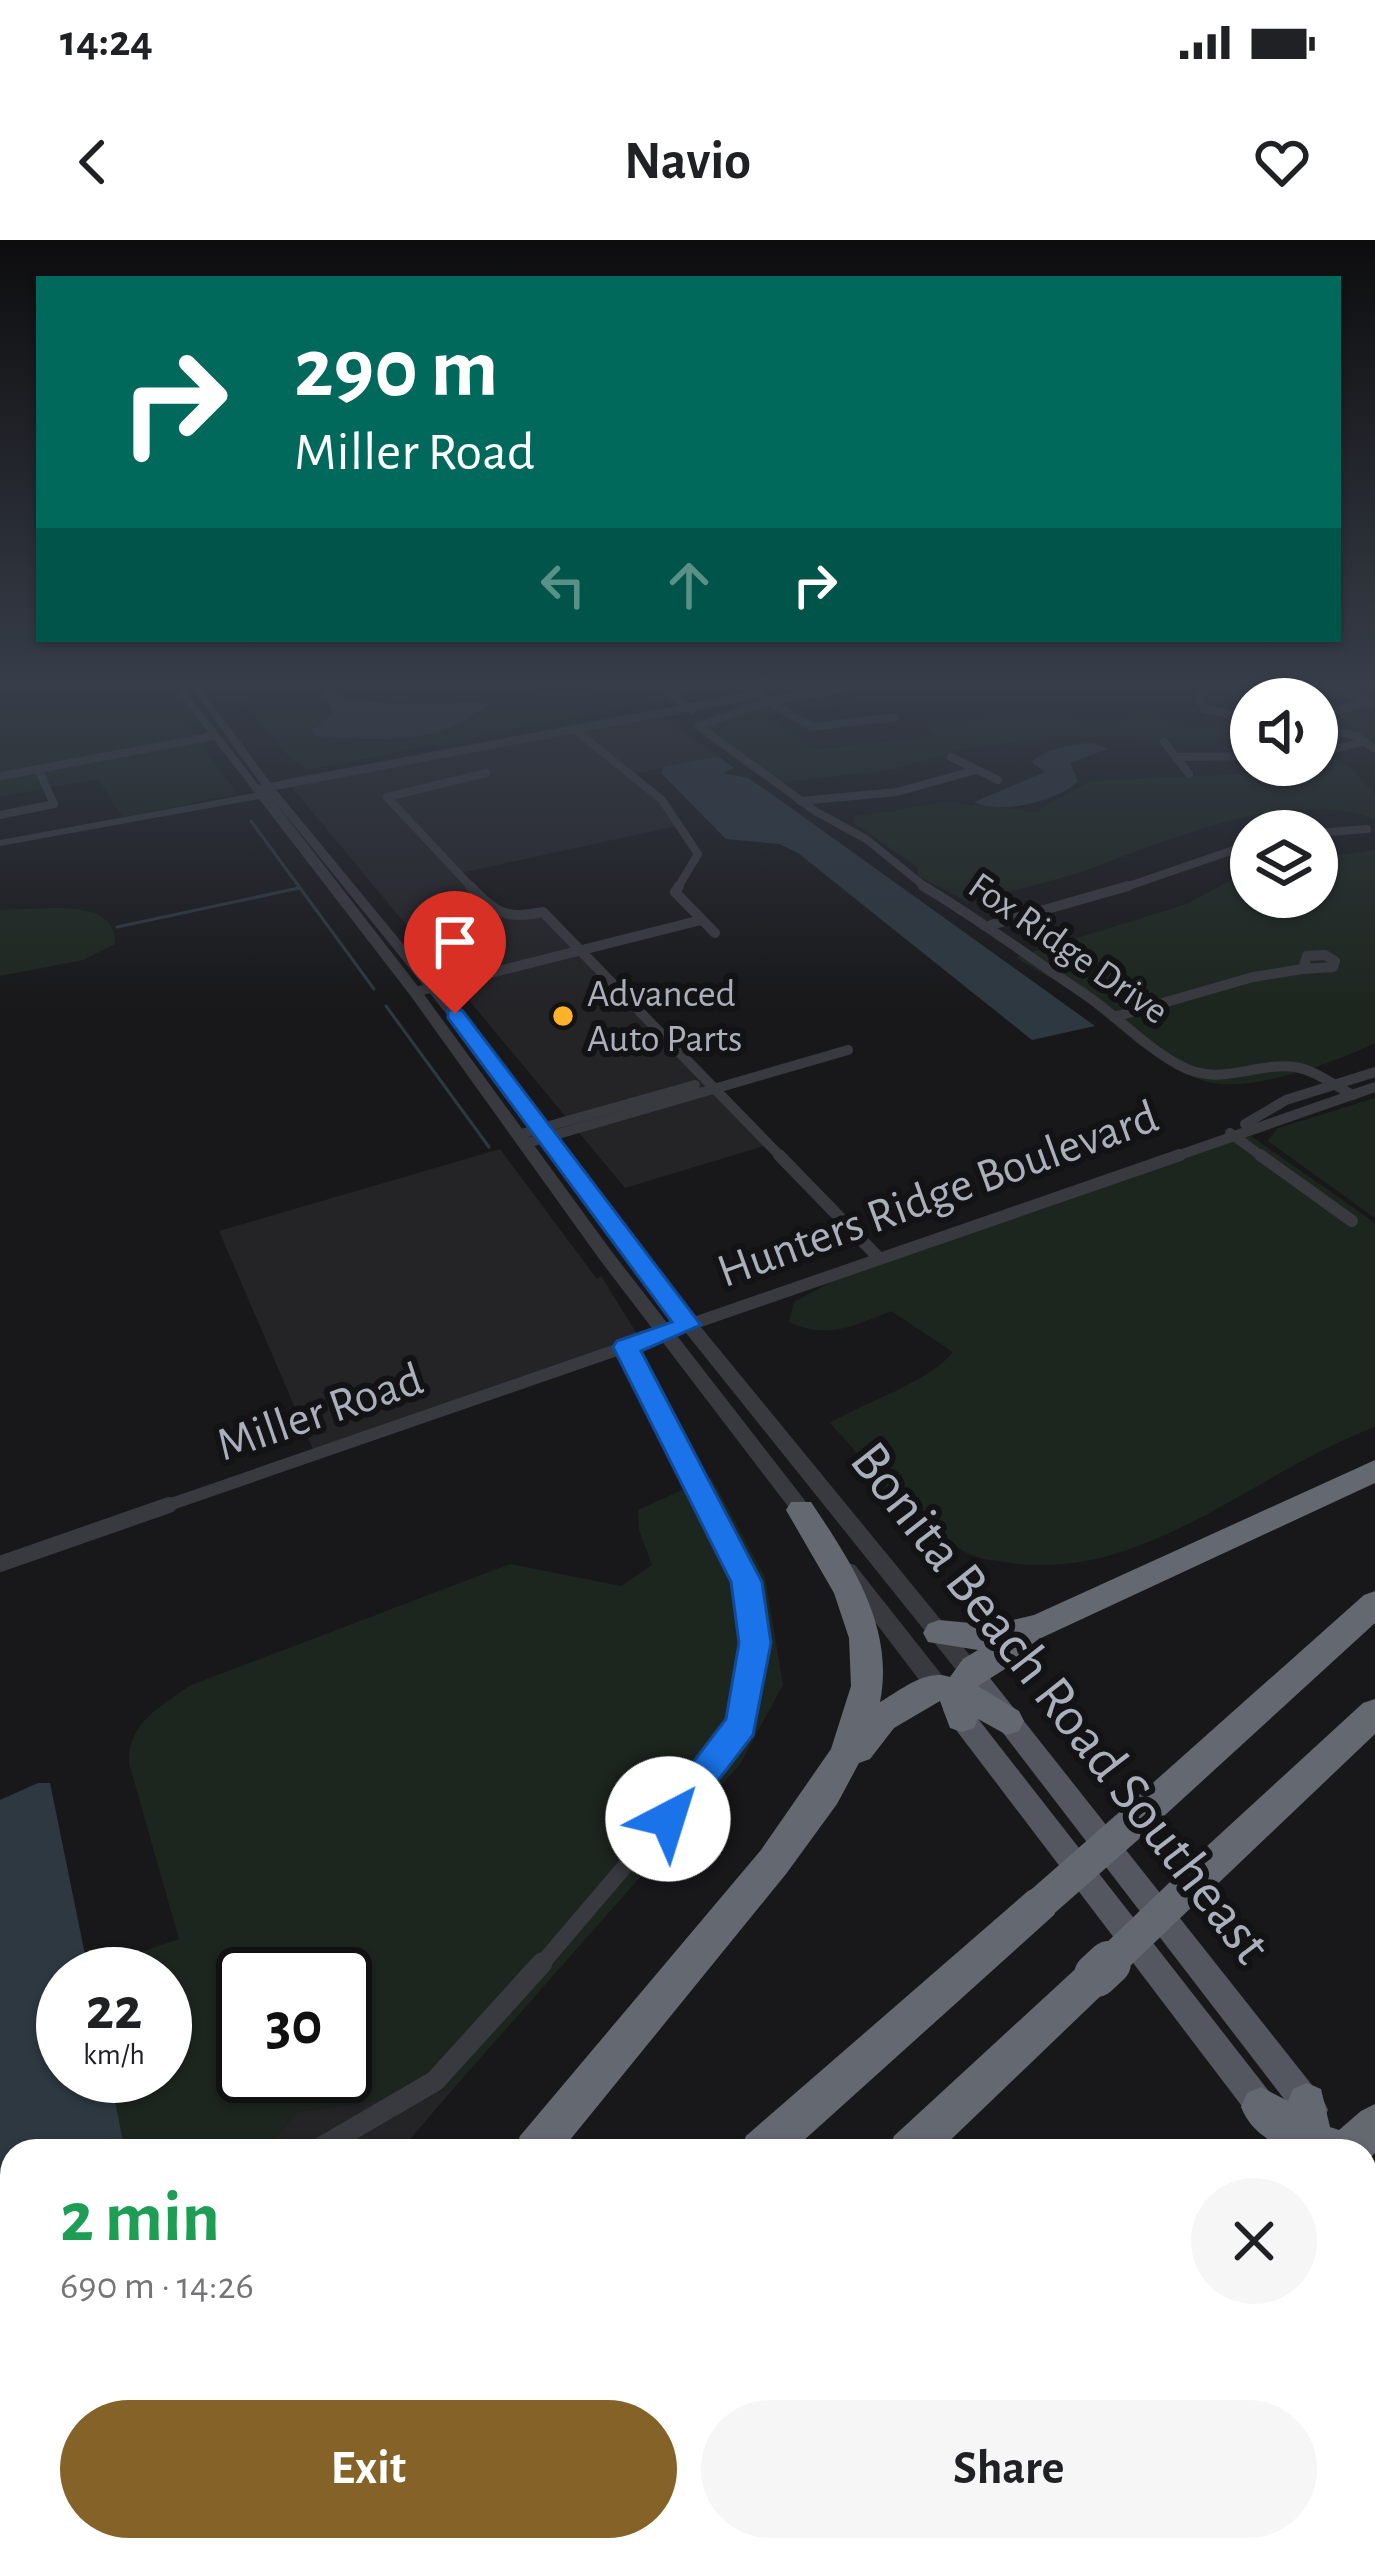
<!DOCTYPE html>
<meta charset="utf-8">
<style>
:root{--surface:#fff;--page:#f6f6f6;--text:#202124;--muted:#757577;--accent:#846228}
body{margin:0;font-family:"Alegreya Sans",sans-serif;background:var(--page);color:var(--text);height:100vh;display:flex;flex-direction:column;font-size:45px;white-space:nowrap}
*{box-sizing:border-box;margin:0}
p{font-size:39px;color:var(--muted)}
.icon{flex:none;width:66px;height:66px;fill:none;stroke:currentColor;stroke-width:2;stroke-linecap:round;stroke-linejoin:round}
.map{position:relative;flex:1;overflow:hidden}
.details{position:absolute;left:0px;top:1899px;width:1377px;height:423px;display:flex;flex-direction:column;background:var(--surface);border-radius:36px 36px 0 0;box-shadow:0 3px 9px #0004}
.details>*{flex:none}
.hud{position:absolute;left:36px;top:36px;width:1305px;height:366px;border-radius:0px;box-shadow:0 3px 9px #0004;background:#00695c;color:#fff;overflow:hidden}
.buttons{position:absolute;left:1230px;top:438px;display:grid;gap:24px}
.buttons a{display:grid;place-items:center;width:108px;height:108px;border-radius:50%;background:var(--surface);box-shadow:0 3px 9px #0004;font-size:60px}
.speed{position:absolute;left:36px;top:1707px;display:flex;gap:24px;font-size:60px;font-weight:700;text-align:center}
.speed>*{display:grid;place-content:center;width:156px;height:156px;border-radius:50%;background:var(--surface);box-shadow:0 3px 9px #0004;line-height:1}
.speed small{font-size:30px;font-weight:400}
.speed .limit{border:6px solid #111;border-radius:18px;background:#fff;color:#111}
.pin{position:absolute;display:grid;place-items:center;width:102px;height:102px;color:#fff;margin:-123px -51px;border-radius:50% 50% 50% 0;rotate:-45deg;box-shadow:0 0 12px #0007}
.pin .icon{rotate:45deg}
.me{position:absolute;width:132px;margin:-66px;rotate:40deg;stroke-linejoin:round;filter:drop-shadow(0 0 9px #0008)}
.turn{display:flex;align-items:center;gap:42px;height:252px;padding:0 60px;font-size:54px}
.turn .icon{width:156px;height:156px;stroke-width:2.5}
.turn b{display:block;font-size:84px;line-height:102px}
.lanes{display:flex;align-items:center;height:114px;padding:0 60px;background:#0003;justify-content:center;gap:60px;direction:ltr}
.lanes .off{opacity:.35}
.round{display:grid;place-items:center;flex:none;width:126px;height:126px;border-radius:63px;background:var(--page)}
.head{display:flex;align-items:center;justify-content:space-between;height:204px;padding:0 60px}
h1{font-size:72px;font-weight:700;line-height:90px;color:#1e9e55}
.button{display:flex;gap:24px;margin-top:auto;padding:24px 60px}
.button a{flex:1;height:138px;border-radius:72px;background:var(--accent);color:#fff;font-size:48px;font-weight:700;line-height:138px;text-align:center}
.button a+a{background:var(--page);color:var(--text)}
.status{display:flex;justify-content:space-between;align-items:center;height:84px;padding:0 60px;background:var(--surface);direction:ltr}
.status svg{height:33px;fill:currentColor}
header{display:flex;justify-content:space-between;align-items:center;height:156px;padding:0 60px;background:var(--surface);font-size:54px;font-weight:700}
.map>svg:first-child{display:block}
.built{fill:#242427}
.green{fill:#1d261e;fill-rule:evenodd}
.water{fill:#2d3840}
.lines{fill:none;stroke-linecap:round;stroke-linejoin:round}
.stream{stroke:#2d3840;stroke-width:3}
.minor-far4{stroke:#393a40;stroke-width:8}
.minor-far3{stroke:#393a40;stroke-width:10}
.minor-far2{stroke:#393a40;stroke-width:12}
.minor-far1{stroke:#393a40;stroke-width:16}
.minor{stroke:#393a40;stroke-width:21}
.tertiary{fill:#393a40;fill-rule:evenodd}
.primary{fill:#54575f;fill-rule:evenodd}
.motorway{fill:#646871;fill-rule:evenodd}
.motorway-bridge-far1{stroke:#646871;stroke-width:33}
.motorway-bridge{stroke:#646871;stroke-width:44}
.route{fill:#1a73e8;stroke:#114b97;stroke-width:3}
.poi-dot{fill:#feb22c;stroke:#131315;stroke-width:4.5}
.labels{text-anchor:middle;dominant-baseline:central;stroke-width:12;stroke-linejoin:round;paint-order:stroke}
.far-street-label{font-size:39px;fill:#a9afbb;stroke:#131315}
.far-poi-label{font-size:39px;fill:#a9afbb;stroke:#131315;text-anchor:start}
.street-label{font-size:48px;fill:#a9afbb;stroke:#131315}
.near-street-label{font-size:57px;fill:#a9afbb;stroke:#131315}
</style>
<div class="status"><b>14:24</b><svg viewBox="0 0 49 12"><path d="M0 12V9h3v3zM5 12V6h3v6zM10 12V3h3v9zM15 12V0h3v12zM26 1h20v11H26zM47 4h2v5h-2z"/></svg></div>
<header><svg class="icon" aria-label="back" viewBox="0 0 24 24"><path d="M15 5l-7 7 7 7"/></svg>Navio<svg class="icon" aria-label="heart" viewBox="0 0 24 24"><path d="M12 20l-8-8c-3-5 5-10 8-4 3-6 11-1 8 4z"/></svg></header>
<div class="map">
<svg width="1375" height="2321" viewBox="0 0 1375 2321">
<rect width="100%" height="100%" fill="#18181a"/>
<g class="built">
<polygon points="653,470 718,516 633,534 681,585 461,633 492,666 543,676 764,906 625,948 285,539"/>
<polygon points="500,909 597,1039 601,1036 639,1097 315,1214 219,991"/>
<polygon points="453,1849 400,1911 263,1911 297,1872"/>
<polygon points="12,2016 12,2310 44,2310 31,2321 0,2321 0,2021"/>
</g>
<g class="green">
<polygon points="0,441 169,441 200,484 190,488 237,554 123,577 98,539 0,557"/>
<path d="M225,441h96l8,8 -7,-2 11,24 -5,8 6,18c77,8 86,-2 156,-31l-7,-5 183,-20 -14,4 16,14 -360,71 -20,-13z"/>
<polygon points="910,441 1064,441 990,444 769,476 812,510 936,496 926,486 992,477 1067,477 1102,484 1145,473 1191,487 1251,492 1251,500 1052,497 960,510 891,530 771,544 692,489 695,482 771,457 785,466"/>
<polygon points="1236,441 1279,441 1375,481 1375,501 1317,473 1317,459 1261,459"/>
<path d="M1317,500l26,9 -15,6 24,14 23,26v25c-78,-35 -205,19 -280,47 -40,15 -85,23 -127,35l-50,-26 -1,-9 -64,-45 2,-6 90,-14 91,9 55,-30 245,-11z"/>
<path d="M1375,610v193c-39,19 -119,48 -162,40 -54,-11 -97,-61 -141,-92 -17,-12 -38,-21 -56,-34l171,-53 64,-35v28h66v-39z"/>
<path d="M51,668c27,0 65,1 64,36l-32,16 -83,16v-66z"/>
<polygon points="1375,858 1375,978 1268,901 1278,888"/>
<path d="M1244,891l131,92v204c-122,45 -232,158 -371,135 -11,-2 -25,-3 -35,-8 -55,-28 -97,-86 -139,-131 34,-21 100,-41 123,-71l-62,-41c-37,15 -64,29 -102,11l5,-20 65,-35z"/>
<path d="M711,1237l54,100 18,108 -43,79 -287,325 -156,23 -34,39h-138l-15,-75h55v-102h-76l-1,-4 91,-31 -50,-176c-1,-40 30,-55 60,-77l321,-122 111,22 31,-21 -13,-35 -1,-20zM243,1734h102v102h-102z"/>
<polygon points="1365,2157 1375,2164 1375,2321 957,2321 973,2310 1365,2310"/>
</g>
<g class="water">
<path d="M322,447l18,10 51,7 99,-1c-52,45 -113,37 -176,33l-3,-7 22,-15z"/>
<path d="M1095,503l13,6 -38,14 8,18c-21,21 -79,34 -104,21l71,-30 -13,-10c16,-15 40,-18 63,-19z"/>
<polygon points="718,516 734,528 723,533 748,538 766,550 1095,786 1032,800 798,613 779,604 726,599 661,533 663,527"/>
<polygon points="38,1543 50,1543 89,1734 63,1734 63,1836 110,1836 125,1911 12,1911 12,1991 0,1997 0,1560"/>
</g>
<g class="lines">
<g class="stream">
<polyline points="251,581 374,749"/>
<polyline points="117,687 299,648"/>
<polyline points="386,766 489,907"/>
</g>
<g class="minor-far4">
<polyline points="379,441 421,447 502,441"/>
<polyline points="653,441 692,470"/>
<polyline points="891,441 768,461 699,486 815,571 866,599 928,649"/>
<polyline points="1197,441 1204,448 1199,464 1204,469 1251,478"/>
<polyline points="1320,441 1375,464"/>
<polyline points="676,449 750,441"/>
<polyline points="752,450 800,441"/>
<polyline points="768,461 812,487 895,477"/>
<polyline points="1317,475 1370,462"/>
<polyline points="1317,487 1357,496 1375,509"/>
<polyline points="574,489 662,560 698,614 677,649"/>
<polyline points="1164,502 1189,534"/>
<polyline points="1317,514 1365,501"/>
<polyline points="951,517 998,540"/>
<polyline points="1176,517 1251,516"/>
<polyline points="2,536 38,529"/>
<polyline points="259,549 761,454"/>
<polyline points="800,561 897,552 976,530"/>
<polyline points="0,575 54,564 38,529 214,496"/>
<polyline points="1317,593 1367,589"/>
<polyline points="473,649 387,557 486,533"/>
<polyline points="1120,649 1251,604"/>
</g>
<g class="minor-far3">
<path d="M470,646c26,27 36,34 73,26l239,246"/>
<polyline points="679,646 675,652 715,693"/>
<path d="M923,646c56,33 106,71 160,107 33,22 61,53 96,72 40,23 75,-3 116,2 20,3 40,19 58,28"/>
<polyline points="991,685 1128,646"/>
<polygon points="1325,715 1335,721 1333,727 1303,729 1307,716"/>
<polyline points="415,752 701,680"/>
<polyline points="1114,777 1253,737 1303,729"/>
<polyline points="1245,884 1286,860 1375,832"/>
<polyline points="1230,893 1264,918"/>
<polyline points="521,894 695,845"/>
<polyline points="527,903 848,810"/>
<polyline points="1171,918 1375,847"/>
</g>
<g class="minor-far2">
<polyline points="779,915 878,1017"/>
<polyline points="1260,915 1352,981"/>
<polyline points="626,1107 707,1268"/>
<polyline points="160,1268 1180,915"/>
</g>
<g class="minor-far1">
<polyline points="0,1324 169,1265"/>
<path d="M540,1726l191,-224c46,-97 19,-148 -25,-237"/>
</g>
<g class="minor">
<polyline points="315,1911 435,1841 542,1723"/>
<polyline points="0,2067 12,2062"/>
</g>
<g class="tertiary">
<polygon points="169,441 178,441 264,552 266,551 187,441 195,441 273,546 501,823 637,1009 977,1424 980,1430 977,1436 969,1439 961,1436 625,1017 491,829 271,557 420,749 612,1012 817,1276 820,1281 817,1286 803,1286 600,1020 410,755 259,559 0,606 0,600 255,553"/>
<polygon points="848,1323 855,1325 945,1439 948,1446 945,1453 937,1455 929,1453 841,1337 838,1331 841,1325"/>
</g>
<g class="primary">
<polygon points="969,1419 978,1423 1323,1859 1328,1870 1323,1881 1312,1886 1301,1881 960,1437 956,1430 960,1423"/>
<polygon points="956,1459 965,1462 1307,1900 1312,1911 1276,1911 947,1478 943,1470 947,1462"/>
<polygon points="1365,1921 1375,1925 1375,1966 1365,1962"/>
</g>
<g class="motorway">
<path d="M1375,1220v23l-336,156 -4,11 -57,36 41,25 5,10 -5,10 -12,4 -29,-16 -4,9 -12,4 -12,-4 -10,-27 -46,27 -24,31 -11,4 -22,41 -51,70 -225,277h-47l6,-15 241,-286 70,-101 20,-63 -2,-48 -15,-45 -48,-83 5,-8h20c40,60 84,125 69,200 21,-12 46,-34 70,-25l13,-18 15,-9 -50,-8 -5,-9 5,-9 11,-4 52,5 43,-10z"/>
<polygon points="1375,1351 1375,1383 1152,1587 1140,1592 1128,1587 1122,1576 1128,1565 1364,1355"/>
<polygon points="1375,1459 1375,1494 1207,1654 1194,1659 1181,1654 1176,1642 1181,1630 1363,1463"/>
<polygon points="1041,1645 1054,1651 1059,1663 1054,1675 792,1911 740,1911 746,1896 1028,1651"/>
<polygon points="1096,1716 1109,1722 1115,1735 1109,1748 939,1911 888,1911 894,1896 1083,1722"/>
<path d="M1307,1843l14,6 9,38 9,3 22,-19 14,-7v49l-10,10v-12c-46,0 -103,7 -124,-44l6,-14 14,-6 27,14 5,-12z"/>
<polygon points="1365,1991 1375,1995 1375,2039 1365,2035"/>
<polygon points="151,2310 207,2310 202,2321 146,2321"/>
<polygon points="277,2310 334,2310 329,2321 272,2321"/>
<polygon points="454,2310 510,2310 505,2321 449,2321"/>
<polygon points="760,2310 821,2310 816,2321 755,2321"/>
</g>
<g class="motorway-bridge-far1">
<polyline points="1041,1663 1140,1576"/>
<polyline points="1106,1726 1194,1642"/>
</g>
<polyline class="motorway-bridge" points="1096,1735 1109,1723"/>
</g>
<linearGradient id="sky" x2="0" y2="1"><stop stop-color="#0d0d0e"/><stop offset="0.58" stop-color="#373d49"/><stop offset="1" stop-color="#373d49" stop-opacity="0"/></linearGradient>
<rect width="1375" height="766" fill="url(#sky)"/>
<polygon class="route" points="448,770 462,770 701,1085 641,1111 762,1342 771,1403 753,1495 680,1590 668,1595 655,1590 650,1579 726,1479 739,1403 731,1342 613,1107 617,1101 672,1082 448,778"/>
<circle class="poi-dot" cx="563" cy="776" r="12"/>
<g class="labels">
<g class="far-street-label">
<text transform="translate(1068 709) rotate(35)">Fox Ridge Drive</text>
</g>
<g class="far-poi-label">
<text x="587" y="754">Advanced<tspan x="587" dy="45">Auto Parts</tspan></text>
</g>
<g class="street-label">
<text transform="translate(938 955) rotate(-20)">Hunters Ridge Boulevard</text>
<text transform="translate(320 1173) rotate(-19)">Miller Road</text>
</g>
<g class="near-street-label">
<text transform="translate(1060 1463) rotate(52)">Bonita Beach Road Southeast</text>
</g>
</g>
</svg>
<div class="buttons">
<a><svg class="icon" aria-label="sound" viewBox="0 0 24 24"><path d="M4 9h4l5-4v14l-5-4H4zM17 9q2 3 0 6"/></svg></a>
<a><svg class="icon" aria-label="layers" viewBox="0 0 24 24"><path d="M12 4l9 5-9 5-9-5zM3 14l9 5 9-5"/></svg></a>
</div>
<div class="speed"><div>22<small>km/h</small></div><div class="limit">30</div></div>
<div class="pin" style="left:455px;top:774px;background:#d93025"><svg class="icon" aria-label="arrive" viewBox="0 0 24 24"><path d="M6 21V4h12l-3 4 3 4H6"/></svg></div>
<svg class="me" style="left:668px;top:1579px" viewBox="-20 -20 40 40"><circle r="19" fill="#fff"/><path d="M0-13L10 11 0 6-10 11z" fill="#1a73e8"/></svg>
<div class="hud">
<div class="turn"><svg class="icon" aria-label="right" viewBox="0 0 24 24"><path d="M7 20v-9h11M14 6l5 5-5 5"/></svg><div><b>290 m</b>Miller Road</div></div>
<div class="lanes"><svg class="icon off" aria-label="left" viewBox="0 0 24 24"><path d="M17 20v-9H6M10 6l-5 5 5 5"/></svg><svg class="icon off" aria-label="ahead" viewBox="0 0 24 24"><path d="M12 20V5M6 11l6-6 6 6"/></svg><svg class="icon" aria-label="right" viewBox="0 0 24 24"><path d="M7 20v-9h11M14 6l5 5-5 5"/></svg></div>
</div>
<section class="details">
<div class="head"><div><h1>2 min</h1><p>690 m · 14:26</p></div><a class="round"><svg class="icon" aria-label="close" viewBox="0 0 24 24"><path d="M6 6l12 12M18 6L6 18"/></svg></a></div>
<div class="button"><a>Exit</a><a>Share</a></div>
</section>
</div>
